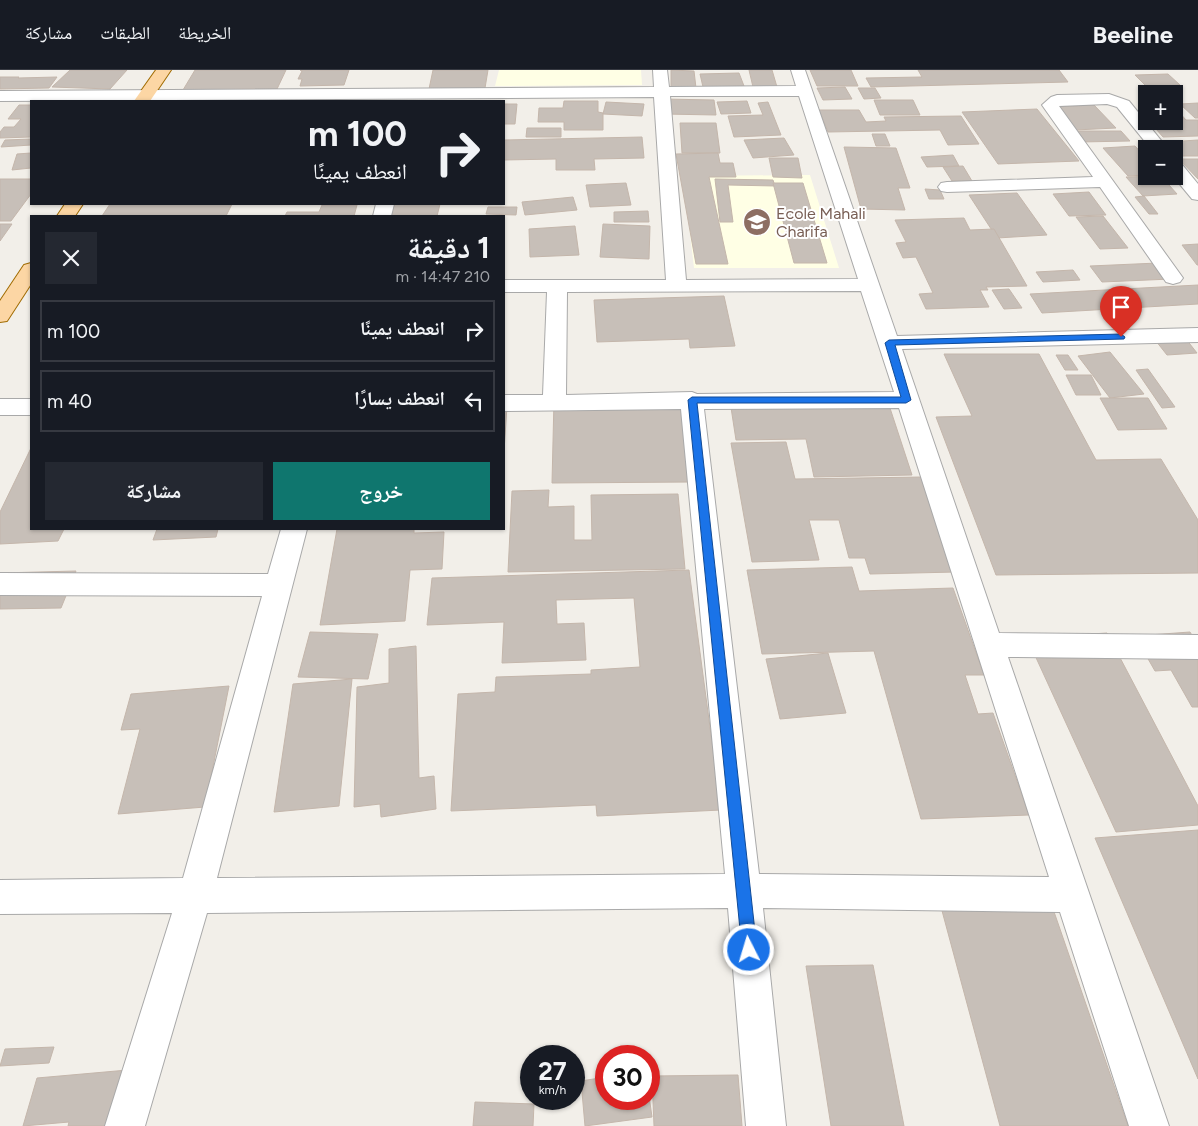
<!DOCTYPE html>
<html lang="ar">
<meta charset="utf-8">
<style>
:root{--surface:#171b24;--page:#242831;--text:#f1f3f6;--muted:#9ea1a6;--line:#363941;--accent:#0f766e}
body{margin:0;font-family:Figtree,"Noto Naskh Arabic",sans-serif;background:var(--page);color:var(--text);direction:rtl;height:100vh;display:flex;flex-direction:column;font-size:19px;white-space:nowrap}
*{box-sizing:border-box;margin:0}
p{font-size:16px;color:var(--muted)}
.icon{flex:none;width:28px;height:28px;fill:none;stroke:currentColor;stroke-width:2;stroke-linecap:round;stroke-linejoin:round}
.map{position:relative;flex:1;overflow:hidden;direction:ltr}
.sheet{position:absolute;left:30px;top:145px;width:475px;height:315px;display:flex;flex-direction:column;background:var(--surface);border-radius:0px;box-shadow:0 1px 4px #0004;direction:rtl}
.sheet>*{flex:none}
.banner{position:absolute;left:30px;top:30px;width:475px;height:105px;border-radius:0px;box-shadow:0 1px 4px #0004;direction:rtl;background:#171b24;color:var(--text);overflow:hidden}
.buttons{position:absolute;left:1138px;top:15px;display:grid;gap:10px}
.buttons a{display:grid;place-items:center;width:45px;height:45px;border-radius:0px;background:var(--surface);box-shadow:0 1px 4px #0004;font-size:25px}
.speed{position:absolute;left:520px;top:975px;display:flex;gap:10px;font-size:25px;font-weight:700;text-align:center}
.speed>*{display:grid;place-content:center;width:65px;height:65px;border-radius:50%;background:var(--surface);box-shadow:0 1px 4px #0004;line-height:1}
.speed small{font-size:12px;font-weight:400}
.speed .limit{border:8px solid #d22;background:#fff;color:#111}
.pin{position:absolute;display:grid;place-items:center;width:42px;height:42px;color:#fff;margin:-51px -21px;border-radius:50% 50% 50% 0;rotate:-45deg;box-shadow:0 0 5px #0007}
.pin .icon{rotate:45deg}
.me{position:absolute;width:55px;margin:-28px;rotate:355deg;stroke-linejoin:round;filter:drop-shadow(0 0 4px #0008)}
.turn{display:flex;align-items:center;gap:18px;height:105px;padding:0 15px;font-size:22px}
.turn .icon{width:65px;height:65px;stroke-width:2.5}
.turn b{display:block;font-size:35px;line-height:42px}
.round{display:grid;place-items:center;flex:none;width:52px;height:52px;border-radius:0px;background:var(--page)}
.head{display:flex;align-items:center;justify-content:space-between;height:85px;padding:0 15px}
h1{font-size:30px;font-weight:700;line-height:38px}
.action{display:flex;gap:10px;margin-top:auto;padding:10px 15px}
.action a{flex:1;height:58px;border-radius:0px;background:var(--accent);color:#fff;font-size:20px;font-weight:700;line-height:58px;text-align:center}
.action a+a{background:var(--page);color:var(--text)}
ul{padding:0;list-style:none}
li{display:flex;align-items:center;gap:15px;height:62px;margin:0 10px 8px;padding:0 5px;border:2px solid var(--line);border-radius:0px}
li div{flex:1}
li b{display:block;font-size:19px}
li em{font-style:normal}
header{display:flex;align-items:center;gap:30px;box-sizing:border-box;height:70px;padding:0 25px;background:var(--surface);border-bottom:1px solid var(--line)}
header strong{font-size:24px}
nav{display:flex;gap:28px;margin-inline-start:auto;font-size:18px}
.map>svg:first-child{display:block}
.education{fill:#ffffe5}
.building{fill:#c7bfb8;stroke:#c4b6ab}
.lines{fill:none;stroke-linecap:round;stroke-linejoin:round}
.minor-casing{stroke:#a9a9a9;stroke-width:2}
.major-casing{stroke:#a06b00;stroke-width:2}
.minor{fill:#fff;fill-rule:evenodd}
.major{fill:#fcd6a4;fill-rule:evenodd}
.route{fill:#1a73e8;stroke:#114b97}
.labels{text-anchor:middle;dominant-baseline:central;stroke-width:4;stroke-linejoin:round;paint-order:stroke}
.far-education-label{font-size:16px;fill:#785e54;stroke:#fff;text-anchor:start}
</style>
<header>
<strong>Beeline</strong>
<nav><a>الخريطة</a><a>الطبقات</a><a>مشاركة</a></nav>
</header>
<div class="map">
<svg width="1198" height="1056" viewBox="0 0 1198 1056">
<rect width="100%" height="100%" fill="#f2efe9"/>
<g class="education">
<polygon points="499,0 641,0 642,15 495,16"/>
<polygon points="810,105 839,198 694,198 683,106"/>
</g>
<g class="building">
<polygon points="70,0 127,0 110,19 52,17"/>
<polygon points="195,0 286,0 277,19 183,20"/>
<polygon points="349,0 344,15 300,16 302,9 298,9 302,1 300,0"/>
<polygon points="433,0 488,0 485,18 429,19"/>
<polygon points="671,0 694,1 696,18 671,18"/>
<polygon points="749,0 772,0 777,17 753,17"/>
<polygon points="810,0 851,0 858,16 817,16"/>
<polygon points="918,0 1059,0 1068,12 871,17 866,8 922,7"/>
<polygon points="739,3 744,16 703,17 700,4"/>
<polygon points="1168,4 1180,15 1147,17 1135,5"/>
<polygon points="0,7 19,7 18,8 57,7 49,18 0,19"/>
<polygon points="845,17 852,29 823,30 817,18"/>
<polygon points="858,18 875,18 881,28 864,29"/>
<polygon points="663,29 714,30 716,45 664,44"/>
<polygon points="874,30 913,30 920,45 880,45"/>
<polygon points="564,31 598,31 598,42 603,43 603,60 564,60 564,52 538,52 539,38 563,38"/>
<polygon points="747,31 751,43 721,44 717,32"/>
<polygon points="606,32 644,34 642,46 603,44"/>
<polygon points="768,32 781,65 734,67 728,46 763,45 758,33"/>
<polygon points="1198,33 1198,48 1195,48 1180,34"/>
<polygon points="504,34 517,34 515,54 504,54"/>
<polygon points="19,35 31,35 31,67 0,68 0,62 4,57 14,57 21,49 8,49"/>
<polygon points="1094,35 1116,58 1075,60 1054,37"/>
<polygon points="1037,39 1079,91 998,94 962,42"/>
<polygon points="819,40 859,40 866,52 886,51 884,47 961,46 979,74 948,75 940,60 828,62"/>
<polygon points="1174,41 1178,41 1186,50 1198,50 1198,66 1163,67 1149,51 1174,51"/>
<polygon points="680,53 716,53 720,83 682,83"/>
<polygon points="527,58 561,58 561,67 526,67"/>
<polygon points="1072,61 1121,61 1130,71 1080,72"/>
<polygon points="872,64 885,64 890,76 876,76"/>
<polygon points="642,67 644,88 594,89 595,100 556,100 556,89 504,90 504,70"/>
<polygon points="784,68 794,85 753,88 744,70"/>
<polygon points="31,69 31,75 1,77 5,70"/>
<polygon points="1198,70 1198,86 1181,86 1167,72"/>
<polygon points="1135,76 1146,88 1146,105 1128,106 1103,78"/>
<polygon points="844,77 896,78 910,118 898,118 905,140 861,139"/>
<polygon points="31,83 31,98 12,100 17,84"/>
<polygon points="718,83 720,93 733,93 736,107 709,107 728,194 696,194 676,84"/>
<polygon points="953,85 959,96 927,97 921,87"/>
<polygon points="769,88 798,88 802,108 773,107"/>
<polygon points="1179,89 1198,89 1198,109"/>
<polygon points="963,96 972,111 952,111 943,97"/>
<polygon points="1161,106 1177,124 1143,126 1126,107"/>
<polygon points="0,109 31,109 31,124 11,151 0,151"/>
<polygon points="715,109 773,110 775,116 728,115 733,152 720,152"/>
<polygon points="626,113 631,135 590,137 586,115"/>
<polygon points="773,113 803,113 827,193 794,193"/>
<polygon points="925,119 940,120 944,129 929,129"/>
<polygon points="1089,122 1106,145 1069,146 1053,124"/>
<polygon points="1017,123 1047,165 997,168 969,125"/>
<polygon points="1144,126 1158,144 1149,144 1135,127"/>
<polygon points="573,127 577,140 525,145 522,132"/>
<polygon points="110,134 232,134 226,146 102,146"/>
<polygon points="393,134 440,134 437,146 389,146"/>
<polygon points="322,135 357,135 354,146 285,146 287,142 319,142"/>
<polygon points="488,137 517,137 516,145 486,144"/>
<polygon points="648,141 649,152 614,152 614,142"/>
<polygon points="1103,146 1128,178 1100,179 1076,147"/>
<polygon points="964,148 970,160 994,159 1027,216 986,217 988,220 980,220 989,237 926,239 919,224 933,223 916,187 903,188 896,173 906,172 895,150"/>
<polygon points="0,154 12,154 0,171"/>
<polygon points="603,154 650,156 649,189 600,187"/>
<polygon points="575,156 579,185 530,187 529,159"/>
<polygon points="1198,174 1198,195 1197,195 1182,175"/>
<polygon points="1158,193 1171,209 1102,212 1090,196"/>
<polygon points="1073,200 1080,210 1043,212 1036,202"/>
<polygon points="1198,215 1198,234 1042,243 1030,224"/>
<polygon points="1009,219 1022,238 1004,239 992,220"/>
<polygon points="724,226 735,276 690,278 689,269 597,272 594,230"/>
<polygon points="1182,264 1197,283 1167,285 1152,266"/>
<polygon points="1110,282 1144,324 1110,328 1078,286"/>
<polygon points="944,284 1039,284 1096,390 1161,389 1198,450 1198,503 996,505 936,347 972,346"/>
<polygon points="1056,285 1068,285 1078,300 1065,300"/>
<polygon points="1148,299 1175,337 1162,338 1136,300"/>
<polygon points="1066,305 1091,305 1101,325 1076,325"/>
<polygon points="1100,328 1148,328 1167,359 1118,360"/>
<polygon points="887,329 912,405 814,407 806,369 736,370 730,331"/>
<polygon points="554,330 683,330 691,412 552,413"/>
<polygon points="504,336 507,336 504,381"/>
<polygon points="786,372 795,409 922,407 956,502 870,504 865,488 849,488 839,450 809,450 819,490 752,492 731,373"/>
<polygon points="31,378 31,459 64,459 58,471 0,474 0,442"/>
<polygon points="549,420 548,437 574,436 574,470 592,470 591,425 678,424 685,499 508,502 512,421"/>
<polygon points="157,459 218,459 216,467 153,470"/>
<polygon points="337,459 414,459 414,463 444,462 442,499 410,500 405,551 320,555"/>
<polygon points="852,497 859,521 953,518 984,605 965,605 978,644 993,643 1029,745 921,749 874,581 762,584 747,500"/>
<polygon points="689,500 721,740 597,746 596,735 451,741 458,624 495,622 496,607 591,604 591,600 640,597 634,528 556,530 557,554 584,553 586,590 502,593 504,552 427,555 432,508"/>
<polygon points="76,501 61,538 0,539 0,503"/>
<polygon points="310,562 378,564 368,609 298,607"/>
<polygon points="1190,562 1198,575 1198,637 1192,637 1171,600 1155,601 1135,566"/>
<polygon points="1107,563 1198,736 1198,755 1116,762 1027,568"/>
<polygon points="416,576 419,708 434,706 436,739 381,747 380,734 354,737 357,617 389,613 389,579"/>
<polygon points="828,583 846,643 780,649 766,589"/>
<polygon points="352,609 339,736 274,742 293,614"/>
<polygon points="229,616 205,737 118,744 140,659 121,660 131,624"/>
<polygon points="1198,760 1198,1009 1095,768"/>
<polygon points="1042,807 1128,1056 1000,1056 934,811"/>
<polygon points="873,895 904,1056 831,1056 806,896"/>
<polygon points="54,977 49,993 0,996 5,979"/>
<polygon points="139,999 127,1056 68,1056 69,1052 23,1056 37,1008"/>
<polygon points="738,1005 742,1056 654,1056 652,1006"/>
<polygon points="606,1007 606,1029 649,1029 649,1026 652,1047 585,1056 581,1011"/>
<polygon points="475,1032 534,1034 533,1056 473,1056"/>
</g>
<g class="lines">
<g class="minor-casing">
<g id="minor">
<path d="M653,0h14l2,17 127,-1 -5,-16h14l92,266 301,-8v14l-296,7 97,284 199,2v24l-190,-2 161,469h-40l-69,-214 -297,-4 23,218h-40l-18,-218 -521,5 -62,213h-40l67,-213 -172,1v-34l183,-2 79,-282 -262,-1v-22l268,1 13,-45h26l-90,349 508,-4 -44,-465 -177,2v-16h39l4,-103h-43v-12h162l-12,-183 -654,4v-10l654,-4zM670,26h129l59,183 -172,1zM861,221l33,101 -197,2 -5,-2 -126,3 1,-103zM899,338l150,469 -290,-3 -55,-465z"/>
<polygon points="1109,24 1129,31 1168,79 1151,79 1117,37 1107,34 1059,36 1183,208 1180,212 1173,214 1166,212 1100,117 947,122 941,121 938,117 941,113 947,112 1093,107 1042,35 1051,27 1057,25"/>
<polygon points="1174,91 1180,92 1198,114 1198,130 1192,129 1173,106"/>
<polygon points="376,134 394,134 391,146 373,146"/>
<rect x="0" y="329" width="31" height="16"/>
</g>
</g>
<g class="major-casing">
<g id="major">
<polygon points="156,0 171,0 150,31 134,31"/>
<polygon points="65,134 83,134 75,146 57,146"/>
<polygon points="31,193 31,214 7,251 0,252 0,231 24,195"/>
</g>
</g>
<use href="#minor" class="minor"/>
<use href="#major" class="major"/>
</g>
<polygon class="route" points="1121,264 1125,267 1124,269 895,275 911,330 906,333 697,333 757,880 754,885 749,887 744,885 742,880 688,330 692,327 901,327 885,273 889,270"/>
<defs>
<g id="school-disc" transform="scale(1.4375)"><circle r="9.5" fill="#8d6e63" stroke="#fff"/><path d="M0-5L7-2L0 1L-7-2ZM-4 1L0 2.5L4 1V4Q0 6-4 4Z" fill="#fff"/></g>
</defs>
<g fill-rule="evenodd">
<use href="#school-disc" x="757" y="152"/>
</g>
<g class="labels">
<g class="far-education-label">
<text x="776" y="143">Ecole Mahali<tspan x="776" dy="18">Charifa</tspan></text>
</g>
</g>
</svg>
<div class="buttons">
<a>+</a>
<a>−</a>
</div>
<div class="speed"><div>27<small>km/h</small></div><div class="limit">30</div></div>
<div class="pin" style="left:1121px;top:267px;background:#d93025"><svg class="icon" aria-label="arrive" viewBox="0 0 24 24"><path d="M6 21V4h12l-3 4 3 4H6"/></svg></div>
<svg class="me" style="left:749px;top:880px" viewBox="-20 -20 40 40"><circle r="17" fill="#1a73e8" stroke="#fff" stroke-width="3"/><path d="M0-11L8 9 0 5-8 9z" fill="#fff"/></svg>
<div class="banner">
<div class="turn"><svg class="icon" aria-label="right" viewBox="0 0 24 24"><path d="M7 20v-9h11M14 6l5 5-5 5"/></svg><div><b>100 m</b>انعطف يمينًا</div></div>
</div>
<section class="sheet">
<div class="head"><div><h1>1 دقيقة</h1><p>210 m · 14:47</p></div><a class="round"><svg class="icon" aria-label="close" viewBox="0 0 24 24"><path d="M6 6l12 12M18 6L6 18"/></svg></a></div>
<ul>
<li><svg class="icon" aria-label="right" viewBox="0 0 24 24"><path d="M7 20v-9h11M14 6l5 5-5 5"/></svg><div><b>انعطف يمينًا</b></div><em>100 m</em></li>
<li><svg class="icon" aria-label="left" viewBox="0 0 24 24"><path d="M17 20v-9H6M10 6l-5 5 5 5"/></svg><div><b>انعطف يسارًا</b></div><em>40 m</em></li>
</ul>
<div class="action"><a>خروج</a><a>مشاركة</a></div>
</section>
</div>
